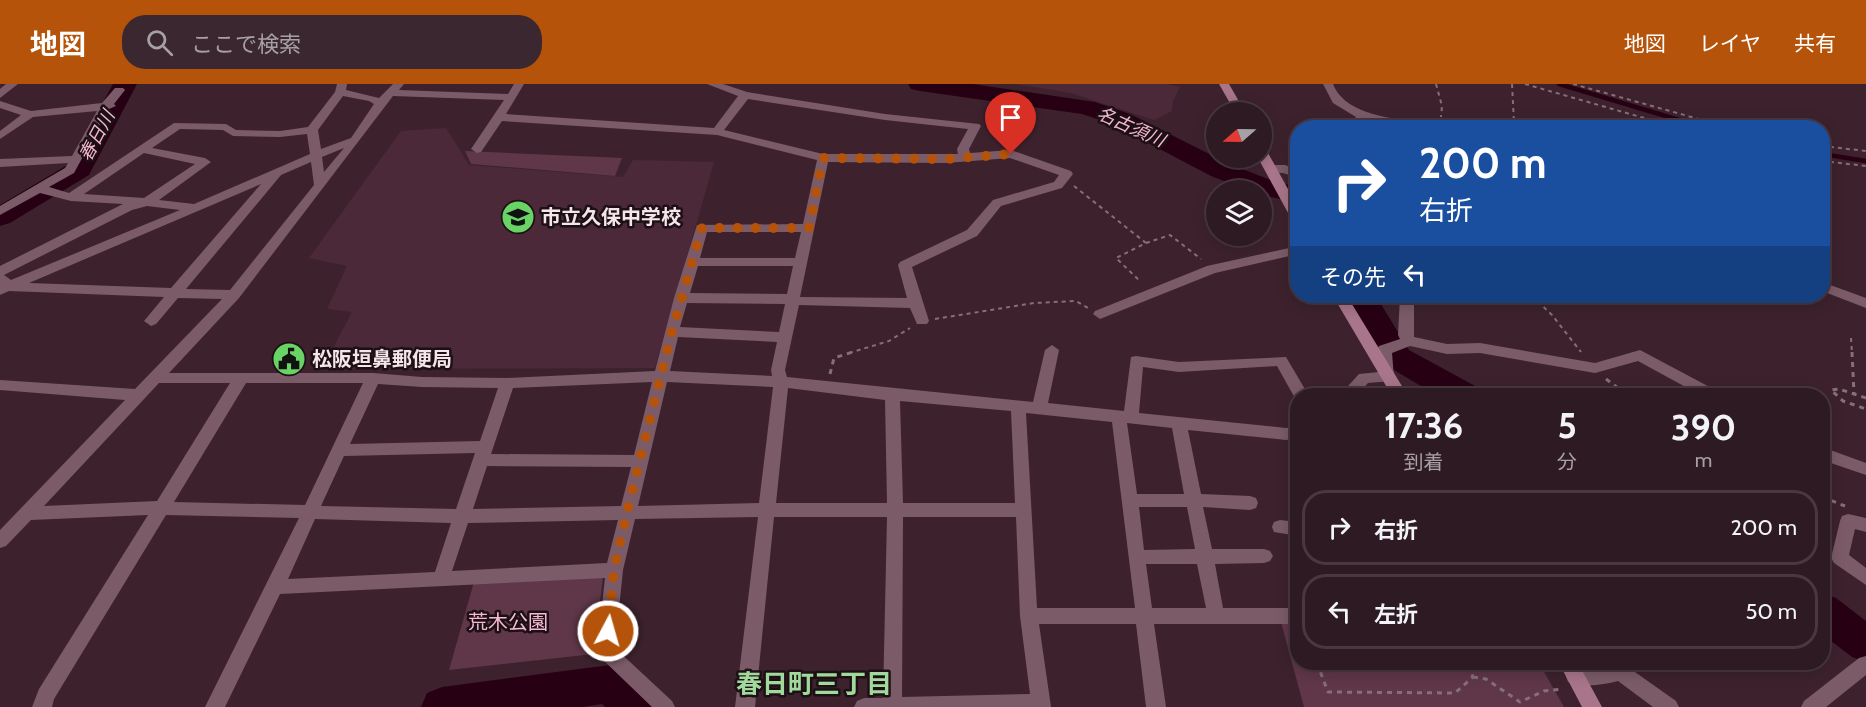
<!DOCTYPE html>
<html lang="ja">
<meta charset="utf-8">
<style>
:root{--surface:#2e1a22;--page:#3a272f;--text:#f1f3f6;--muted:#a7a1a5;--line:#493840;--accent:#b45309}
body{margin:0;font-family:Cabin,"Noto Sans JP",sans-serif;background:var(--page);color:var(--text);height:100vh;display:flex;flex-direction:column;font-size:22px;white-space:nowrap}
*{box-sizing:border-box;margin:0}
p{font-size:20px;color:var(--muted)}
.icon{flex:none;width:33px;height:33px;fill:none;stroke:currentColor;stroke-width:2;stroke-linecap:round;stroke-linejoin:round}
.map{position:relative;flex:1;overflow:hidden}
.sheet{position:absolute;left:1290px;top:304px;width:540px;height:282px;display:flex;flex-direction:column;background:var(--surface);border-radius:24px;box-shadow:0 3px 15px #0003,0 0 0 2px var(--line)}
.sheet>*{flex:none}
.banner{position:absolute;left:1290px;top:36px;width:540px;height:183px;border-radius:24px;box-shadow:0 3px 15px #0003,0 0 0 2px var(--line);background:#1a4fa0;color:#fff;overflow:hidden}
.needle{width:39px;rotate:250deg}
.controls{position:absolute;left:1206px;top:18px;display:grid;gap:12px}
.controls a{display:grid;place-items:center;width:66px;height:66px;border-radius:50%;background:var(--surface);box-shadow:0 3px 15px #0003,0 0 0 2px var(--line);font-size:30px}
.pin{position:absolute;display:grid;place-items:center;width:51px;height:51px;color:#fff;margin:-62px -26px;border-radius:50% 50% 50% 0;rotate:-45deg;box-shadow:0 0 6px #0007}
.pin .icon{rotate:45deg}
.me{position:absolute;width:66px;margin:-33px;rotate:6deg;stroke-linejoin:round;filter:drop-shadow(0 0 4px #0008)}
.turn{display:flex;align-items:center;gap:21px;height:126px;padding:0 30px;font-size:27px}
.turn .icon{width:78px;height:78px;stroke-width:2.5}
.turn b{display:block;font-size:42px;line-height:51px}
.then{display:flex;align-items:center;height:57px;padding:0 30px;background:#0003;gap:12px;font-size:22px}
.eta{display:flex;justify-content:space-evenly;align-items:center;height:102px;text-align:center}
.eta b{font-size:36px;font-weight:700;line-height:42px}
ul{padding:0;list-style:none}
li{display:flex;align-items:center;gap:18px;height:75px;margin:0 12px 9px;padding:0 18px;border:3px solid var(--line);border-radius:24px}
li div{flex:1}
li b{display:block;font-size:22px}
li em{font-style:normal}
header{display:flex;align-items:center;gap:36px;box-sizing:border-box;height:84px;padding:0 30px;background:var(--accent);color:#fff}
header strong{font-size:28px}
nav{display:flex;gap:33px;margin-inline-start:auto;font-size:21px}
.search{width:420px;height:54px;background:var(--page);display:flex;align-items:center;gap:15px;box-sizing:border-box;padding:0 21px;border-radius:24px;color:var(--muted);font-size:22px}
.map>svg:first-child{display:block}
.built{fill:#4b2938}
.green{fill:#5f3748}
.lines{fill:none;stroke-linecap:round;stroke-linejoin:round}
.stream{stroke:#280014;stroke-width:4.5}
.river{fill:#280014;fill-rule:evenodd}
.path-far1{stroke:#866f79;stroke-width:2;stroke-dasharray:4 4;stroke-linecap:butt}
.path{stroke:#866f79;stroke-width:3;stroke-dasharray:5 5;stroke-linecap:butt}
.street{fill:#7b5b68;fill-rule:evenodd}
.secondary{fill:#a8758a;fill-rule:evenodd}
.route{stroke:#b45309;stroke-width:10;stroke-dasharray:0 18}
.labels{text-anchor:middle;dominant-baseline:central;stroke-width:5;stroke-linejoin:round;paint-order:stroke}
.far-water-label{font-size:18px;font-style:italic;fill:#f6b7d0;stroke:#1c1015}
.poi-label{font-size:20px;font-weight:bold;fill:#f6e4eb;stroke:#1c1015;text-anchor:start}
.park-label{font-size:20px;fill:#f7b8d2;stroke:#1c1015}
.near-neighbourhood-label{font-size:26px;font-weight:bold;fill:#a1d99d;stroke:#1c1015}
</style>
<header>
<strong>地図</strong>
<div class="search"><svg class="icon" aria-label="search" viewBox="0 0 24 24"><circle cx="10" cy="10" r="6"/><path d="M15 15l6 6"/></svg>ここで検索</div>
<nav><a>地図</a><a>レイヤ</a><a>共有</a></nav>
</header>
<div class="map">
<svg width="1866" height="623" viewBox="0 0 1866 623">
<rect width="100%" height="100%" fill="#3d222e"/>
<g class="built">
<polygon points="1016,0 1166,0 1180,3 1173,17 1172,27 1154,36 1071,9"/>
<polygon points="446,44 469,81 623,93 633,76 714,78 655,284 322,285 352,228 327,225 347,182 309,174 401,47"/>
</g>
<g class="green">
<polygon points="465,67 622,74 615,92 471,80"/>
<polygon points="603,492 594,570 449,586 474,498"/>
<polygon points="1281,538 1297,538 1298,579 1539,579 1564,623 1304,623"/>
</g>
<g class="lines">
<g class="stream">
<polyline points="1559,0 1706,44"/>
<polyline points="1822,70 1866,77"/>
</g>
<g class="river">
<polygon points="113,0 137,0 89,91 10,139 0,142 0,121 69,80"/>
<polygon points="908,0 973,0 1095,18 1130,30 1229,80 1276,98 1298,103 1298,119 1262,111 1262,106 1248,106 1211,92 1112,40 1082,30 920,7 911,5"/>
<polygon points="1346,212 1376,212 1409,266 1477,303 1482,312 1438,312 1387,282"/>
<polygon points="1822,509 1836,514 1866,537 1866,578 1852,573 1822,550"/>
<path d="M610,581c20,8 36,22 45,42h-50l-3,-3 -19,3h-162l6,-14 15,-6z"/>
</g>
<g class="path-far1">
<polyline points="1436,0 1442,22 1441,33"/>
<polyline points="1512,0 1514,39"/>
<polyline points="1525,0 1679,44"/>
<polyline points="1573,0 1731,44"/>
<polyline points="1822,62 1866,67"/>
<polyline points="1822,77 1866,82"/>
<polyline points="1074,102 1146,159 1116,174 1141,198"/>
<polyline points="1146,159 1170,151 1201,175"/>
<polyline points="1532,212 1552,231 1581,268"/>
<polyline points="1423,219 1454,212"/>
<polyline points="935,235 1034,219 1076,217 1088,224"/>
<polyline points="1851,254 1852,269"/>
<polyline points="849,269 889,257 910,244"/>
</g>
<g class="path">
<polyline points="1852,268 1854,310"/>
<polyline points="830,290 834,274 853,268"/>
<polyline points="1606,295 1629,312"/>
<polyline points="1866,314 1839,305 1831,306 1843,317 1866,325"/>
<polyline points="1822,413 1845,422"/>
<polyline points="1317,579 1328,608 1455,609 1473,593 1467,579"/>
<polyline points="1473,593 1486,595 1520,618 1544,607 1562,605"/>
</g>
<g class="street">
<polygon points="6,0 18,0 0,14 0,5"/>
<path d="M337,0h10l-1,6 33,8 14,-14h11l-5,6 109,4 6,-10h10l-18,30 208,14 24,-32 -31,-12h16l24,8 138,22 94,10 2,2 -12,23 1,4 41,-3 60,21 2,3 -11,14 -61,18 -24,30 -65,31 17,54 -2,3h-10l-7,-16 -111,-3 -14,65 2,7 246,25 12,-52 7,-5 7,5 -11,53 76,8 7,-54 5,-1 43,6 107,-5 23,39h-11v5l-2,-1 -19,-34 -98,6 -36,-5 -4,46 147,15 12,-2v12l-12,2 -98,-10 13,64 49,2 6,2 2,5 -2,5 -6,2 -47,-3 9,42h52l6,2 3,5 -3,5 -6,2 -49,1 8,44h75v16h-144l12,83h-20l-10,-83h-97l12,83h-197l3,-6 7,-3h19l4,-181h-113l-19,190h-20l23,-190 -123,2 -12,51 -8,78 57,53 3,6h-23l-52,-50 -3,-6 8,-73 -325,16 -55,113h-20l94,-189 -133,-3 -112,184 -2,8h-20l7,-18 109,-174 -117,5 -25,26 -6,2v-18l125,-130 -125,-10v-10l135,9 87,-90 -44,-1 -22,26 -5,2 -7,-5 20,-24 -155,-6 -9,4v-29l123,-62 -52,-3 -31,-8 -40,22v-9l65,-38 3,-5 -68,4v-8l72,-3 25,-45 -64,6 -33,22v-8l21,-16 -21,-7v-7l31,10 71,-8 13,-15h8l2,2 -11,14 2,2 -7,3 -35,64 -25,14 20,6 105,-70 52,1 10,6 44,1 28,-4 27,-35zM343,12l26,5 5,3 -23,34 -30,11 -3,-19zM393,12l111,4 -33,49 6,4 4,-1 21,-31 215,14 100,25 -14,64 -106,1 -23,73 -19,73 -148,7 -85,-1 -49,-4h-204l70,-75zM748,15l137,21 83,9 -11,20 1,5h-135l-99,-24zM180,45l43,1 10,6 47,1 27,-3 3,20 -116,50 -35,-4 52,-38 -6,-4 -53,-10zM344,64l-20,24 -2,-15zM144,69l51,11 -51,34 -60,-4zM1010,74l49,17 -5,7 -61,18 -26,30 -67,32 -2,3 9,33 -107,-1 28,-135 118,1zM311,78l3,23 -84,105 -44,-1 95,-114zM261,100l-90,104 -142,-5zM147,122l33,4 -169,70 -7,-5 128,-65zM707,148h94l-6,26h-95zM698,182h95l-6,28 -97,-1zM687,219l98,1 -6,28 -99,-5zM678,253l99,5 -6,28 1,6 -102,-5zM652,298l-18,73 -143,-1 22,-66zM667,298l106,5 -14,116 -121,3zM159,299h71l-73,118 -113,5zM246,299h117l-58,122 -131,-3zM378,300l44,3 76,1 -18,53 -130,3zM788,304l97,12 2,103h-111zM900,317l111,10 4,92h-112zM1026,329l86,9 23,186h-98zM1127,339l45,5 12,66h-47zM475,369l-19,56 -135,-3 23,-50zM487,382l144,1 -10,39 -148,3zM1139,423h48l8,42 -51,1zM903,433h113l4,99 10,78 -128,3zM315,435l136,4 -16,49 -147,7zM618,436l-11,43 -155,8 16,-48zM1146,480h51l9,44h-54z"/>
<path d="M1323,0h10c14,36 75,35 108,41l5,3h-30l-49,-8 -9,8h-12l10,-11 -23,-14z"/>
<polygon points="1270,81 1285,81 1298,86 1298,94 1283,89 1266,88 1266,82"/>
<polygon points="1298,162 1298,170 1215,189 1100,235 1093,230 1095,227 1207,182"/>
<polygon points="1822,198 1866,214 1866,224 1822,207"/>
<polygon points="1400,212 1414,212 1414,253 1447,260 1480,259 1595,279 1640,266 1719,308 1722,312 1702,312 1638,277 1595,289 1480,269 1447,270 1410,262 1392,269 1394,293 1392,297 1368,299 1356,312 1339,312 1359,290 1379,288 1377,266 1379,262 1400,255 1398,251"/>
<polygon points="1822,363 1866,379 1866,391 1822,376"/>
<polygon points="1848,430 1866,434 1866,448 1855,445 1849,471 1866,484 1866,501 1834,479 1831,474 1840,437 1842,432"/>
<polygon points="1280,436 1298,438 1298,452 1274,448 1272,443 1274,438"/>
<polygon points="1866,572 1866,591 1826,623 1801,623 1804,617 1859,574"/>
<path d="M1618,579h24l-7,9 41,29 3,6h-26l-35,-26c-15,4 -35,7 -50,1l-2,-6 2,-6c16,-6 34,0 50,-7z"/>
</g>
<g class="secondary">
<polygon points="1219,0 1229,0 1245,28 1235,28"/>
<polygon points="1262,65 1268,69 1298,123 1298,140 1292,136 1258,74 1262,74"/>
<polygon points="1333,212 1347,212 1408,312 1392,312"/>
<polygon points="1559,579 1578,579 1602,623 1582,623"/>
</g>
</g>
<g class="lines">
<polyline class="route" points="608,547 614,486 627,428 671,251 702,144 809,144 823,74 946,75 1011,70"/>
</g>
<defs>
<g id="school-disc" transform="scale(1.725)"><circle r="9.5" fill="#69d465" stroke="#1c1015"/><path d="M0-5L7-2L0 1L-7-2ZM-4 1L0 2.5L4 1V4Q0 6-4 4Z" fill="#111"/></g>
<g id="civic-disc" transform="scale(1.725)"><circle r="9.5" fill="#69d465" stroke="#1c1015"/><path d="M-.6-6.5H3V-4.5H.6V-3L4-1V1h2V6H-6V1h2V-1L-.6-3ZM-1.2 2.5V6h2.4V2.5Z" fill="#111"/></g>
</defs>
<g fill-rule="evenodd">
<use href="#school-disc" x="518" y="133"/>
<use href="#civic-disc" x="289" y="275"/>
</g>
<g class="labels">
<g class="far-water-label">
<text transform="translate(1131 43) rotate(24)">名古須川</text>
<text transform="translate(97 52) rotate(-62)">春日川</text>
</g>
<g class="poi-label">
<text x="541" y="133">市立久保中学校</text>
<text x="312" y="275">松阪垣鼻郵便局</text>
</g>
<g class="park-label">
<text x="508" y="538">荒木公園</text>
</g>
<g class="near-neighbourhood-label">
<text x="814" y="600">春日町三丁目</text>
</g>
</g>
</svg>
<div class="controls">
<a><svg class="needle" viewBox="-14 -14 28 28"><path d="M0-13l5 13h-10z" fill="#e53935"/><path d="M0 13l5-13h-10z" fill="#a7a1a5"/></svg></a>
<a><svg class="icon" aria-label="layers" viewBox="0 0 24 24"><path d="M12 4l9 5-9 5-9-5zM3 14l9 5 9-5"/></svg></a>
</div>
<div class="pin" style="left:1011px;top:70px;background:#d93025"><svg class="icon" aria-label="arrive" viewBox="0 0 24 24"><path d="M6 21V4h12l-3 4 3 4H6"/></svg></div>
<svg class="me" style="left:608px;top:547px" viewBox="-20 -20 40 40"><circle r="17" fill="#b45309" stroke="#fff" stroke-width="3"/><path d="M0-11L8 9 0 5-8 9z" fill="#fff"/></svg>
<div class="banner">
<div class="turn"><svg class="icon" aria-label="right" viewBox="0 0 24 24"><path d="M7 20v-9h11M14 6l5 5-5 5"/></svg><div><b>200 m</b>右折</div></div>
<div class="then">その先<svg class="icon" aria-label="left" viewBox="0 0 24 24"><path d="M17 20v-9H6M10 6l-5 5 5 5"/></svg></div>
</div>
<section class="sheet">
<div class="eta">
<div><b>17:36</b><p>到着</p></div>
<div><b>5</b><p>分</p></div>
<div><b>390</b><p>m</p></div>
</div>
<ul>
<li><svg class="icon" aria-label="right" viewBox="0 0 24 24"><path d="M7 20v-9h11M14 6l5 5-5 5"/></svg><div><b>右折</b></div><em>200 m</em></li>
<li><svg class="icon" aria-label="left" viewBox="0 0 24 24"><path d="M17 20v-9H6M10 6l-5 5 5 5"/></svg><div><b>左折</b></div><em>50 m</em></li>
</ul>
</section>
</div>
